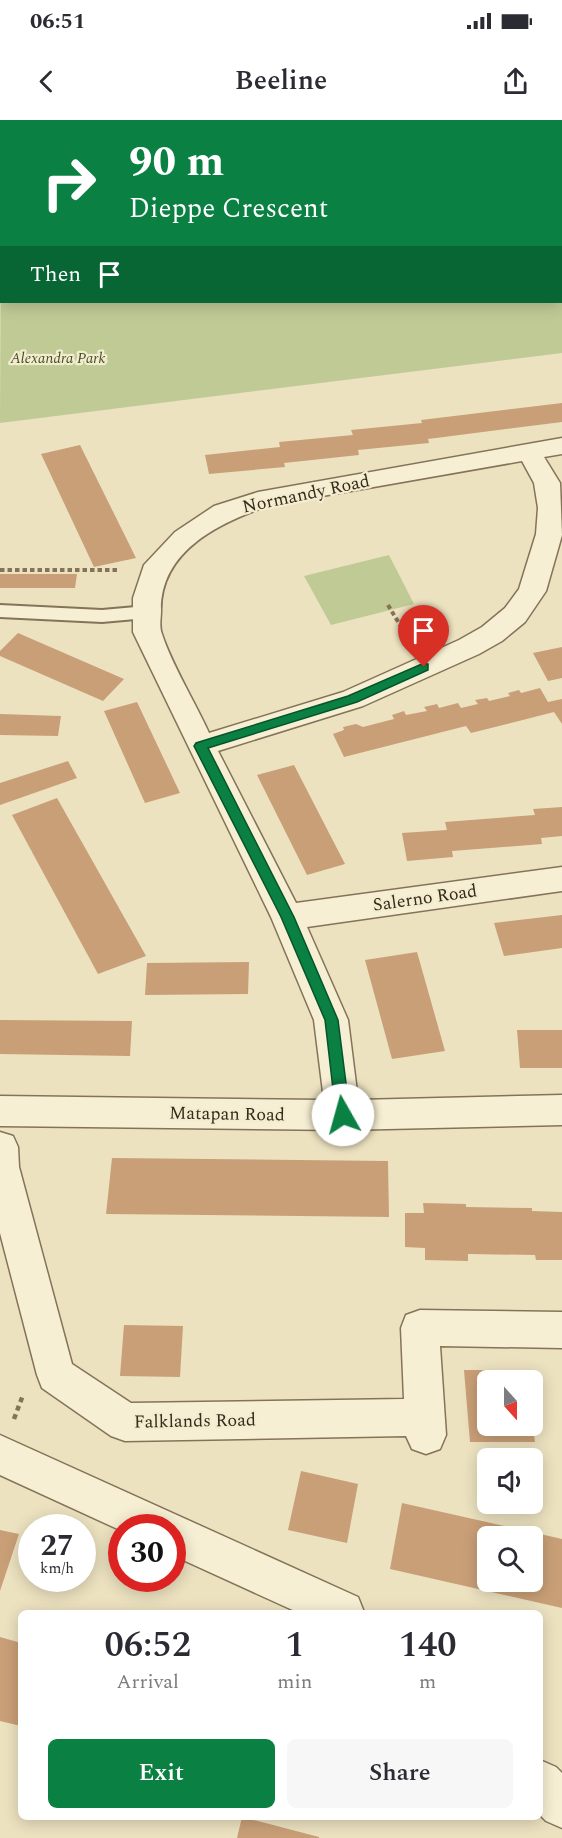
<!DOCTYPE html>
<style>
:root{--surface:#fff;--page:#f7f7f7;--text:#2b2b33;--muted:#7c7c81;--accent:#0b8043}
body{margin:0;font-family:Spectral,serif;background:var(--page);color:var(--text);height:100vh;display:flex;flex-direction:column;font-size:22px;white-space:nowrap}
*{box-sizing:border-box;margin:0}
p{font-size:20px;color:var(--muted)}
.icon{flex:none;width:33px;height:33px;fill:none;stroke:currentColor;stroke-width:2;stroke-linecap:round;stroke-linejoin:round}
.map{position:relative;flex:1;overflow:hidden}
.drawer{position:absolute;left:18px;top:1490px;width:525px;height:210px;display:flex;flex-direction:column;background:var(--surface);border-radius:9px;box-shadow:0 3px 15px #0003}
.drawer>*{flex:none}
.hud{position:absolute;left:0px;top:0px;width:562px;height:183px;box-shadow:0 3px 15px #0003;background:#0b8043;color:#fff;overflow:hidden}
.needle{width:39px;rotate:159deg}
.tools{position:absolute;left:477px;top:1250px;display:grid;gap:12px}
.tools a{display:grid;place-items:center;width:66px;height:66px;border-radius:9px;background:var(--surface);box-shadow:0 3px 15px #0003;font-size:30px}
.speed{position:absolute;left:18px;top:1394px;display:flex;gap:12px;font-size:30px;font-weight:700;text-align:center}
.speed>*{display:grid;place-content:center;width:78px;height:78px;border-radius:50%;background:var(--surface);box-shadow:0 3px 15px #0003;line-height:1}
.speed small{font-size:15px;font-weight:400}
.speed .limit{border:9px solid #d22;background:#fff;color:#111}
.pin{position:absolute;display:grid;place-items:center;width:51px;height:51px;color:#fff;margin:-62px -26px;border-radius:50% 50% 50% 0;rotate:-45deg;box-shadow:0 0 6px #0007}
.pin .icon{rotate:45deg}
.me{position:absolute;width:66px;margin:-33px;rotate:353deg;stroke-linejoin:round;filter:drop-shadow(0 0 4px #0008)}
.turn{display:flex;align-items:center;gap:21px;height:126px;padding:0 30px;font-size:27px}
.turn .icon{width:78px;height:78px;stroke-width:2.5}
.turn b{display:block;font-size:42px;line-height:51px}
.then{display:flex;align-items:center;height:57px;padding:0 30px;background:#0003;gap:12px;font-size:22px}
.eta{display:flex;justify-content:space-evenly;align-items:center;height:102px;text-align:center}
.eta b{font-size:36px;font-weight:600;line-height:42px}
.action{display:flex;gap:12px;margin-top:auto;padding:12px 30px}
.action a{flex:1;height:69px;border-radius:9px;background:var(--accent);color:#fff;font-size:24px;font-weight:600;line-height:69px;text-align:center}
.action a+a{background:var(--page);color:var(--text)}
.status{display:flex;justify-content:space-between;align-items:center;height:42px;padding:0 30px;background:var(--surface);direction:ltr}
.status svg{height:16px;fill:currentColor}
header{display:flex;justify-content:space-between;align-items:center;height:78px;padding:0 30px;background:var(--surface);font-size:27px;font-weight:600}
.map>svg:first-child{display:block}
.green{fill:#c0ca95}
.building{fill:#c99f77;fill-rule:evenodd}
.lines{fill:none;stroke-linecap:round;stroke-linejoin:round}
.lane-casing{stroke:#857359;stroke-width:4}
.street-casing{stroke:#857359;stroke-width:3}
.path-far1{stroke:#857359;stroke-width:4;stroke-dasharray:4.5 3;stroke-linecap:butt}
.path{stroke:#857359;stroke-width:4.5;stroke-dasharray:5 4;stroke-linecap:butt}
.lane{fill:#f7efd3;fill-rule:evenodd}
.street{fill:#f7efd3;fill-rule:evenodd}
.route{fill:#0b8043;stroke:#07532c;stroke-width:1.5}
.labels{text-anchor:middle;dominant-baseline:central;stroke-width:4.5;stroke-linejoin:round;paint-order:stroke}
.far-park-label{font-size:15px;font-style:italic;fill:#425124;stroke:#f4eccf}
.street-label{font-size:18px;fill:#352a1d;stroke:#f4eccf}
</style>
<div class="status"><b>06:51</b><svg viewBox="0 0 49 12"><path d="M0 12V9h3v3zM5 12V6h3v6zM10 12V3h3v9zM15 12V0h3v12zM26 1h20v11H26zM47 4h2v5h-2z"/></svg></div>
<header><svg class="icon" aria-label="back" viewBox="0 0 24 24"><path d="M15 5l-7 7 7 7"/></svg>Beeline<svg class="icon" aria-label="share" viewBox="0 0 24 24"><path d="M12 15V3M7 8l5-5 5 5M5 13v7h14v-7"/></svg></header>
<div class="map">
<svg width="562" height="1718" viewBox="0 0 562 1718">
<rect width="100%" height="100%" fill="#ece2c0"/>
<g class="green">
<polygon points="23,0 562,0 562,233 0,303 1,93 2,182 561,182 561,2"/>
<polygon points="389,435 414,484 331,505 304,456"/>
</g>
<g class="building">
<polygon points="562,283 562,302 428,319 429,323 358,330 359,335 284,343 285,347 209,354 205,335 280,327 279,322 353,315 351,310 422,303 421,300"/>
<polygon points="80,325 136,438 94,447 41,334"/>
<polygon points="0,454 77,454 75,468 0,468"/>
<polygon points="18,513 124,559 103,581 0,536 0,531"/>
<polygon points="562,527 562,558 548,561 533,533"/>
<polygon points="540,568 548,582 562,579 562,604 554,592 471,613 466,606 344,637 333,614 344,610 343,607 356,604 363,607 394,599 392,595 404,591 406,595 427,591 424,587 437,584 439,588 458,583 461,588 478,584 475,580 487,578 489,581 510,576 508,573 519,570 521,573"/>
<polygon points="137,582 180,673 145,683 104,591"/>
<polygon points="0,594 61,596 58,616 0,615"/>
<polygon points="68,641 77,658 0,685 0,663"/>
<polygon points="294,645 345,744 307,755 257,655"/>
<polygon points="57,678 146,836 98,854 12,695"/>
<polygon points="562,687 562,716 541,718 542,724 452,731 453,737 407,741 402,713 447,710 445,702 535,695 533,689"/>
<polygon points="562,795 562,828 504,836 494,803"/>
<polygon points="417,832 445,931 392,939 365,840"/>
<polygon points="249,842 248,874 145,875 147,843"/>
<polygon points="0,900 132,901 130,936 0,934"/>
<polygon points="517,910 562,910 562,948 520,948"/>
<polygon points="112,1038 388,1041 389,1097 106,1094"/>
<polygon points="423,1083 466,1084 466,1087 532,1088 532,1091 562,1092 562,1140 536,1140 535,1135 468,1134 468,1141 425,1140 425,1128 405,1127 405,1093 424,1093"/>
<polygon points="124,1205 183,1206 180,1257 120,1256"/>
<polygon points="464,1250 528,1250 529,1260 488,1260 488,1305 533,1305 535,1322 470,1322"/>
<polygon points="301,1351 358,1364 347,1423 288,1410"/>
<path d="M402,1383l160,36v69l-172,-39zM488,1416h44v45h-44z"/>
<polygon points="0,1410 19,1414 0,1471"/>
<polygon points="0,1517 21,1523 21,1606 0,1601"/>
<polygon points="242,1697 319,1717 319,1718 237,1718"/>
</g>
<g class="lines">
<g class="lane-casing">
<g id="lane">
<polygon points="12,0 26,0 11,2"/>
<polygon points="0,73 2,73 0,87"/>
<polygon points="0,485 102,490 147,486 154,488 156,492 154,496 147,498 102,502 0,497"/>
</g>
</g>
<g class="street-casing">
<g id="street">
<path d="M562,318v16l-18,3 16,26 2,52 -16,56 -21,31 -23,19 -23,13 -116,52 -145,45 78,152 266,-36v24l-255,36 41,93 10,80 204,-5v30l-219,5 -343,-4v-30l324,4 -10,-80 -43,-103 -138,-285v-34l11,-33 31,-33 39,-26 44,-14zM522,341l12,22 4,25 -2,26 -17,55 -14,19 -23,19 -23,13 -116,52 -134,41c-14,-31 -37,-68 -47,-99 -3,-7 -1,-16 -1,-23 -1,-61 60,-89 110,-106z"/>
<polygon points="0,1012 13,1016 18,1027 19,1047 72,1244 131,1283 404,1279 401,1208 406,1195 420,1190 562,1192 562,1228 440,1226 446,1315 440,1329 426,1334 412,1329 406,1316 125,1321 111,1316 42,1268 37,1255 0,1113"/>
<polygon points="0,1315 358,1477 364,1492 297,1492 172,1435 172,1407 122,1407 122,1411 0,1355"/>
<polygon points="540,1640 556,1647 562,1653 562,1708 546,1701 540,1695"/>
</g>
</g>
<g class="path-far1">
<polyline points="0,450 120,450"/>
<polyline points="388,485 409,520"/>
</g>
<polyline class="path" points="14,1299 23,1275"/>
<use href="#lane" class="lane"/>
<use href="#street" class="street"/>
</g>
<polygon class="route" points="424,543 428,544 428,550 357,582 208,628 294,797 338,900 350,995 343,1001 336,995 325,900 281,797 194,626 196,623 348,576"/>
<g class="labels">
<g class="far-park-label">
<text x="58" y="238">Alexandra Park</text>
</g>
<g class="street-label">
<text transform="translate(306 374) rotate(-12)">Normandy Road</text>
<text transform="translate(425 778) rotate(-8)">Salerno Road</text>
<text transform="translate(227 994) rotate(1)">Matapan Road</text>
<text transform="translate(195 1301) rotate(-1)">Falklands Road</text>
</g>
</g>
</svg>
<div class="tools">
<a><svg class="needle" viewBox="-14 -14 28 28"><path d="M0-13l5 13h-10z" fill="#e53935"/><path d="M0 13l5-13h-10z" fill="#7c7c81"/></svg></a>
<a><svg class="icon" aria-label="sound" viewBox="0 0 24 24"><path d="M4 9h4l5-4v14l-5-4H4zM17 9q2 3 0 6"/></svg></a>
<a><svg class="icon" aria-label="search" viewBox="0 0 24 24"><circle cx="10" cy="10" r="6"/><path d="M15 15l6 6"/></svg></a>
</div>
<div class="speed"><div>27<small>km/h</small></div><div class="limit">30</div></div>
<div class="pin" style="left:424px;top:547px;background:#d93025"><svg class="icon" aria-label="arrive" viewBox="0 0 24 24"><path d="M6 21V4h12l-3 4 3 4H6"/></svg></div>
<svg class="me" style="left:343px;top:995px" viewBox="-20 -20 40 40"><circle r="19" fill="#fff"/><path d="M0-13L10 11 0 6-10 11z" fill="#0b8043"/></svg>
<div class="hud">
<div class="turn"><svg class="icon" aria-label="right" viewBox="0 0 24 24"><path d="M7 20v-9h11M14 6l5 5-5 5"/></svg><div><b>90 m</b>Dieppe Crescent</div></div>
<div class="then">Then<svg class="icon" aria-label="arrive" viewBox="0 0 24 24"><path d="M6 21V4h12l-3 4 3 4H6"/></svg></div>
</div>
<section class="drawer">
<div class="eta">
<div><b>06:52</b><p>Arrival</p></div>
<div><b>1</b><p>min</p></div>
<div><b>140</b><p>m</p></div>
</div>
<div class="action"><a>Exit</a><a>Share</a></div>
</section>
</div>
